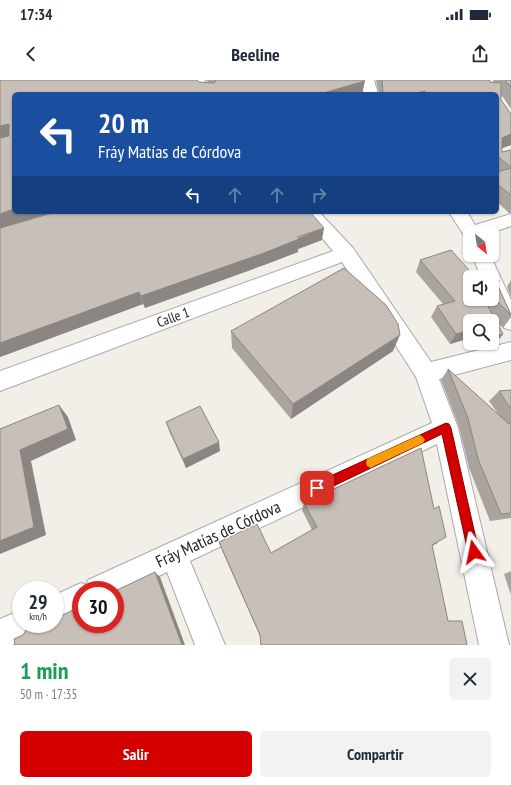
<!DOCTYPE html>
<html lang="es">
<meta charset="utf-8">
<style>
:root{--surface:#fff;--page:#f2f2f3;--text:#1f2937;--muted:#747a83;--accent:#d40000}
body{margin:0;font-family:"PT Sans Narrow",sans-serif;background:var(--page);color:var(--text);height:100vh;display:flex;flex-direction:column;font-size:15px;white-space:nowrap}
*{box-sizing:border-box;margin:0}
p{font-size:13px;color:var(--muted)}
.icon{flex:none;width:22px;height:22px;fill:none;stroke:currentColor;stroke-width:2;stroke-linecap:round;stroke-linejoin:round}
.map{position:relative;height:565px;overflow:hidden}
.drawer{display:flex;flex-direction:column;background:var(--surface);flex:1}
.drawer>*{flex:none}
.guide{position:absolute;left:12px;top:12px;width:487px;height:122px;border-radius:6px;box-shadow:0 1px 3px #0004;background:#1a4fa0;color:#fff;overflow:hidden}
.needle{width:26px;rotate:150deg}
.controls{position:absolute;left:463px;top:146px;display:grid;gap:8px}
.controls a{display:grid;place-items:center;width:36px;height:36px;border-radius:6px;background:var(--surface);box-shadow:0 1px 3px #0004;font-size:20px}
.speed{position:absolute;left:12px;top:501px;display:flex;gap:8px;font-size:20px;font-weight:700;text-align:center}
.speed>*{display:grid;place-content:center;width:52px;height:52px;border-radius:50%;background:var(--surface);box-shadow:0 1px 3px #0004;line-height:1}
.speed small{font-size:10px;font-weight:400}
.speed .limit{border:6px solid #d22;background:#fff;color:#111}
.pin{position:absolute;display:grid;place-items:center;width:34px;height:34px;color:#fff;margin:-17px;border-radius:8px;box-shadow:0 2px 6px #0006}
.me{position:absolute;width:44px;margin:-22px;rotate:348deg;stroke-linejoin:round;filter:drop-shadow(0 0 3px #0008)}
.turn{display:flex;align-items:center;gap:14px;height:84px;padding:0 20px;font-size:18px}
.turn .icon{width:52px;height:52px;stroke-width:2.5}
.turn b{display:block;font-size:28px;line-height:34px}
.lanes{display:flex;align-items:center;height:38px;padding:0 20px;background:#0003;justify-content:center;gap:20px;direction:ltr}
.lanes .off{opacity:.35}
.round{display:grid;place-items:center;flex:none;width:42px;height:42px;border-radius:6px;background:var(--page)}
.summary{display:flex;align-items:center;justify-content:space-between;height:68px;padding:0 20px}
h1{font-size:24px;font-weight:700;line-height:30px;color:#1e9e55}
.cta{display:flex;gap:8px;margin-top:auto;padding:8px 20px}
.cta a{flex:1;height:46px;border-radius:6px;background:var(--accent);color:#fff;font-size:16px;font-weight:700;line-height:46px;text-align:center}
.cta a+a{background:var(--page);color:var(--text)}
.status{display:flex;justify-content:space-between;align-items:center;height:28px;padding:0 20px;background:var(--surface);direction:ltr}
.status svg{height:11px;fill:currentColor}
header{display:flex;justify-content:space-between;align-items:center;height:52px;padding:0 20px;background:var(--surface);font-size:18px;font-weight:700}
.map>svg:first-child{display:block}
.lines{fill:none;stroke-linecap:round;stroke-linejoin:round}
.minor-casing{stroke:#a9a9a9;stroke-width:2}
.minor{fill:#fff;fill-rule:evenodd}
.wall{fill:#aba49e}
.shaded-wall{fill:#8b8681}
.building{fill:#c7bfb8;stroke:#8b8681}
.route{fill:#d40000;stroke:#8a0000}
.slow{fill:#f59e0b}
.labels{text-anchor:middle;dominant-baseline:central;stroke-width:3;stroke-linejoin:round;paint-order:stroke}
.street-label{font-size:14px;fill:#222;stroke:#fff}
.near-street-label{font-size:17px;fill:#222;stroke:#fff}
</style>
<div class="status"><b>17:34</b><svg viewBox="0 0 49 12"><path d="M0 12V9h3v3zM5 12V6h3v6zM10 12V3h3v9zM15 12V0h3v12zM26 1h20v11H26zM47 4h2v5h-2z"/></svg></div>
<header><svg class="icon" aria-label="back" viewBox="0 0 24 24"><path d="M15 5l-7 7 7 7"/></svg>Beeline<svg class="icon" aria-label="share" viewBox="0 0 24 24"><path d="M12 15V3M7 8l5-5 5 5M5 13v7h14v-7"/></svg></header>
<div class="map">
<svg width="511" height="565" viewBox="0 0 511 565">
<rect width="100%" height="100%" fill="#f2efe9"/>
<g class="lines">
<g class="minor-casing">
<g id="minor">
<polygon points="190,0 204,0 215,14 201,14"/>
<polygon points="360,0 374,0 378,14 364,14"/>
<polygon points="300,132 319,132 353,168 431,282 511,262 511,280 439,299 458,348 509,565 479,565 437,364 190,481 225,565 195,565 167,492 115,517 115,510 81,510 81,533 55,545 53,544 55,544 55,515 81,503 86,505 88,500 432,343 416,297 342,182 0,311 0,291 333,171"/>
<polygon points="449,132 467,132 475,145 511,134 511,146 491,153 470,153 470,159 465,157"/>
<polygon points="472,175 490,175 511,220 511,250 504,248 491,219 492,219 492,197 481,197"/>
<polygon points="21,530 21,544 39,544 35,555 12,565 0,565 0,539"/>
</g>
</g>
<use href="#minor" class="minor"/>
</g>
<g class="wall">
<polygon points="0,0 208,2 206,0 364,0 362,14 14,14 26,141 322,160 298,169 298,172 264,185 145,228 143,224 0,277"/>
<polygon points="376,0 489,0 490,2 494,2 493,0 511,0 511,29 503,17 501,16 501,20 511,34 511,65 502,68 502,72 511,70 511,133 509,133 497,122 497,14 379,14"/>
<polygon points="420,180 470,219 492,219 492,203 498,206 511,234 511,237 503,248 497,243 503,254 495,264 480,268 475,263 492,263 492,241 470,241 470,258 450,264 431,237 437,226 443,224 416,192"/>
<polygon points="511,200 511,217 507,207"/>
<polygon points="231,251 393,271 291,339 232,268"/>
<polygon points="448,289 499,335 489,321 499,311 511,310 511,438 490,441 469,388 459,347 441,300"/>
<polygon points="166,342 220,371 186,388 170,353"/>
<polygon points="304,423 438,463 260,556 221,468 219,462 271,473 312,450 302,430"/>
<polygon points="511,491 511,515 504,494"/>
</g>
<g class="shaded-wall">
<polygon points="365,1 362,14 320,14"/>
<polygon points="425,11 424,14 412,14"/>
<polygon points="9,44 14,55 0,61 0,46"/>
<polygon points="511,54 511,65 497,70 502,58"/>
<polygon points="14,129 14,132 55,132 0,148 0,134"/>
<polygon points="324,148 322,160 298,169 298,172 264,185 145,228 141,216"/>
<polygon points="139,212 143,224 0,277 0,263"/>
<polygon points="470,250 470,258 450,264 456,254"/>
<polygon points="503,254 495,264 480,268 483,263 492,263 492,257"/>
<polygon points="400,255 393,271 291,339 293,324"/>
<polygon points="59,325 68,337 76,360 31,381 46,455 0,474 0,461 20,370"/>
<polygon points="219,362 220,371 186,388 183,379"/>
<polygon points="155,492 160,497 185,565 182,565"/>
</g>
<g class="building">
<polygon points="0,0 197,0 199,2 214,3 216,1 215,0 364,0 365,1 320,14 14,14 14,129 0,134 0,58 9,56 9,44 0,46"/>
<polygon points="382,0 489,0 490,2 501,3 501,20 511,34 511,54 502,58 502,72 511,70 511,87 497,76 497,14 426,14 425,11 412,14 383,14"/>
<polygon points="506,0 511,0 511,8 509,4 506,3"/>
<polygon points="511,88 511,115 497,104 497,92"/>
<polygon points="56,132 310,132 324,148 297,157 299,159 264,173 141,216 139,212 0,263 0,148"/>
<polygon points="451,170 470,191 473,197 470,197 470,219 484,219 503,254 492,257 492,241 470,241 470,250 456,254 437,226 455,221 420,180"/>
<polygon points="344,188 386,225 398,244 400,255 293,324 231,251"/>
<polygon points="499,200 498,206 511,235 492,216 492,203"/>
<polygon points="448,289 509,344 511,342 511,433 501,434 478,379 468,338"/>
<polygon points="511,310 511,329 499,311"/>
<polygon points="59,325 68,349 20,370 34,447 0,461 0,349"/>
<polygon points="200,326 219,362 183,379 166,342"/>
<polygon points="421,368 434,429 439,426 446,457 432,465 448,541 462,541 467,565 261,565 260,555 219,462 257,444 271,473 317,447 304,423"/>
<polygon points="155,492 182,565 15,565 14,559 23,555 26,550 38,544 55,544 55,539 81,526 81,544 115,544 115,511"/>
</g>
<polygon class="route" points="446,343 449,344 451,348 479,472 478,476 474,478 469,476 468,472 442,354 321,412 317,413 313,412 311,408 313,404"/>
<polygon class="slow" points="420,355 423,357 425,360 423,363 374,386 371,388 367,386 366,383 367,379"/>
<g class="labels">
<g class="street-label">
<text transform="translate(173 237) rotate(-20)">Calle 1</text>
</g>
<g class="near-street-label">
<text transform="translate(218 454) rotate(-25)">Fráy Matías de Córdova</text>
</g>
</g>
</svg>
<div class="controls">
<a><svg class="needle" viewBox="-14 -14 28 28"><path d="M0-13l5 13h-10z" fill="#e53935"/><path d="M0 13l5-13h-10z" fill="#747a83"/></svg></a>
<a><svg class="icon" aria-label="sound" viewBox="0 0 24 24"><path d="M4 9h4l5-4v14l-5-4H4zM17 9q2 3 0 6"/></svg></a>
<a><svg class="icon" aria-label="search" viewBox="0 0 24 24"><circle cx="10" cy="10" r="6"/><path d="M15 15l6 6"/></svg></a>
</div>
<div class="speed"><div>29<small>km/h</small></div><div class="limit">30</div></div>
<div class="pin" style="left:317px;top:408px;background:#d93025"><svg class="icon" aria-label="arrive" viewBox="0 0 24 24"><path d="M6 21V4h12l-3 4 3 4H6"/></svg></div>
<svg class="me" style="left:474px;top:472px" viewBox="-20 -20 40 40"><path d="M0-17L14 15 0 8-14 15z" fill="#d40000" stroke="#fff" stroke-width="4"/></svg>
<div class="guide">
<div class="turn"><svg class="icon" aria-label="left" viewBox="0 0 24 24"><path d="M17 20v-9H6M10 6l-5 5 5 5"/></svg><div><b>20 m</b>Fráy Matías de Córdova</div></div>
<div class="lanes"><svg class="icon" aria-label="left" viewBox="0 0 24 24"><path d="M17 20v-9H6M10 6l-5 5 5 5"/></svg><svg class="icon off" aria-label="ahead" viewBox="0 0 24 24"><path d="M12 20V5M6 11l6-6 6 6"/></svg><svg class="icon off" aria-label="ahead" viewBox="0 0 24 24"><path d="M12 20V5M6 11l6-6 6 6"/></svg><svg class="icon off" aria-label="right" viewBox="0 0 24 24"><path d="M7 20v-9h11M14 6l5 5-5 5"/></svg></div>
</div>
</div>
<section class="drawer">
<div class="summary"><div><h1>1 min</h1><p>50 m · 17:35</p></div><a class="round"><svg class="icon" aria-label="close" viewBox="0 0 24 24"><path d="M6 6l12 12M18 6L6 18"/></svg></a></div>
<div class="cta"><a>Salir</a><a>Compartir</a></div>
</section>
